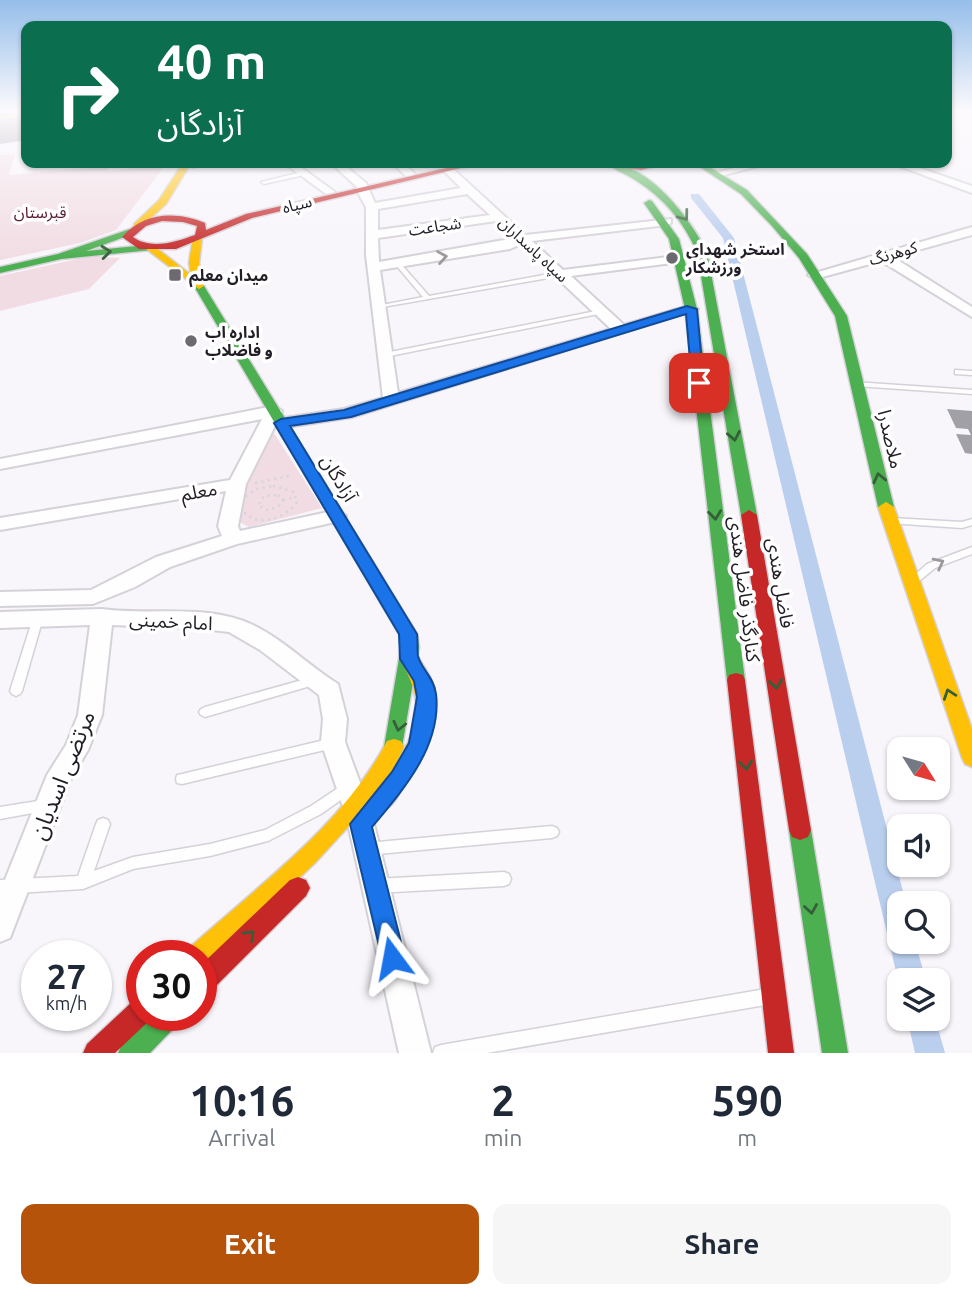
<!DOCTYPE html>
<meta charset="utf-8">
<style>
:root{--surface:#fff;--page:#f6f6f7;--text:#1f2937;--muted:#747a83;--accent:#b45309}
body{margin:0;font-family:Ubuntu,"Noto Sans Arabic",sans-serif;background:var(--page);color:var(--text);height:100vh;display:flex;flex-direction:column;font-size:26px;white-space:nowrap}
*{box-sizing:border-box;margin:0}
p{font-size:23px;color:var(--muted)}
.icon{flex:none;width:38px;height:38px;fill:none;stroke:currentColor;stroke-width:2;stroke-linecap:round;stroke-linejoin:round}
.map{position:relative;height:1053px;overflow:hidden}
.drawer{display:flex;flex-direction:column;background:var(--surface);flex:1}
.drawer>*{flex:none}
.guide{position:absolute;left:21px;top:21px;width:931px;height:147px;border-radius:14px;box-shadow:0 2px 5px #0004;background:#0b6e4f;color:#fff;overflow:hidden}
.needle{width:46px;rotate:127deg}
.fabs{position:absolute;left:887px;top:737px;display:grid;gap:14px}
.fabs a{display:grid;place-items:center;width:63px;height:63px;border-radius:14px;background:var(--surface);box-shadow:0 2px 5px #0004;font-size:35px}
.speed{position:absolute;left:21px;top:940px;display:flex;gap:14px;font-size:35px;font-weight:700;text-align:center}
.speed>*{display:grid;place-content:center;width:91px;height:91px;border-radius:50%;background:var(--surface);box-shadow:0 2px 5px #0004;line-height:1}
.speed small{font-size:18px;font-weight:400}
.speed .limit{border:10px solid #d22;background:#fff;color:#111}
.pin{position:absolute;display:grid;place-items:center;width:60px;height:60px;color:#fff;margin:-30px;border-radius:14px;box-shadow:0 4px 10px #0006}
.me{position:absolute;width:77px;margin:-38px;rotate:347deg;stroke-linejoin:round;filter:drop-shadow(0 0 5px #0008)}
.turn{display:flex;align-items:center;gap:24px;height:147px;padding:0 21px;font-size:32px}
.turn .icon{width:91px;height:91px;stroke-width:2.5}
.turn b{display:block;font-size:49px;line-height:60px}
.eta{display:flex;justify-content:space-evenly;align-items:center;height:119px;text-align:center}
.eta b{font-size:42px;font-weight:700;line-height:49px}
.cta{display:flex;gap:14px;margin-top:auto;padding:14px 21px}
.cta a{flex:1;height:80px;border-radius:14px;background:var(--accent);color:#fff;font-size:28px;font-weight:700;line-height:80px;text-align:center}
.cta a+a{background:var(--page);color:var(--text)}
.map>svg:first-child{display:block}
.green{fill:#f1dce3}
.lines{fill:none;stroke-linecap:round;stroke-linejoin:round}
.canal{fill:#baceee;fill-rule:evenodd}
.building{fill:#a1a0a7}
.lane-casing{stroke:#d5d1d8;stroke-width:3}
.street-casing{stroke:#d5d1d8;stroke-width:4}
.fast-casing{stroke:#d5d1d8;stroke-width:3}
.slow-casing{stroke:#d5d1d8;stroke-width:3}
.jam-casing{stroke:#d5d1d8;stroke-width:3}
.path{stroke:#d6d4d8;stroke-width:2.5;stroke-dasharray:2 4.5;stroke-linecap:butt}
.lane{fill:#fefefe;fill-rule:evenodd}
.street{fill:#fefefe;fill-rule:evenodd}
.fast{fill:#4caf50;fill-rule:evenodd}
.slow{fill:#ffc107;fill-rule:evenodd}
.jam{fill:#c62828;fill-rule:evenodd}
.oneway{stroke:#355f39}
.oneway2{stroke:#9b999d}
.route{fill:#1a73e8;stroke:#114b97;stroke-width:2}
.poi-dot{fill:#6d6971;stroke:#fff;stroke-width:2.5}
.labels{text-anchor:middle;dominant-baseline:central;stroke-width:7;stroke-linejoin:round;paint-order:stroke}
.far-street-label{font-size:16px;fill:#221d26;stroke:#fff}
.far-park-label{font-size:16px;fill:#5a172f;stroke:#fff}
.far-poi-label{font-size:16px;font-weight:bold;fill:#221d26;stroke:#fff;text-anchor:start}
.street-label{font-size:19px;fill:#221d26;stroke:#fff}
.near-street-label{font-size:23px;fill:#221d26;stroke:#fff}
</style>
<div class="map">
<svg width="972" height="1053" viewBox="0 0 972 1053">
<rect width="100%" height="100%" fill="#f8f5fb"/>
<g class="green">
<polygon points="15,154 9,175 108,166 109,171 167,163 116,230 80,243 0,260 0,155"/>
<polygon points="91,256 120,258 89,289 0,311 0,276"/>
<polygon points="272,430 322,508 249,527 236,520 249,469"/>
</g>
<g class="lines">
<g class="canal">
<polygon points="691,194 699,194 734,238 906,903 900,903 900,942 915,942 926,980 900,980 900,983 898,980 723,238 691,198"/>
<polygon points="907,1018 935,1018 945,1053 915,1053"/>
</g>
</g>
<g class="building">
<polygon points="26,116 26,140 0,144 0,119"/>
<polygon points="947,409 972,411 972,454 965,453 956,434 971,435 968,429 956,428"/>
</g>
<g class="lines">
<g class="lane-casing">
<g id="lane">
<polygon points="734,163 740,163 748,168 743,169"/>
<polygon points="302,172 304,173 304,175 264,184 261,182"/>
<polygon points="398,262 400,263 429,296 560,272 563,274 560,276 377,308 377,306 423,297 396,265 395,264"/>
<polygon points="601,310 603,311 603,313 385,357 381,355 385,353"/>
<polygon points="955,370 972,371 972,375 955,374"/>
<polygon points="854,382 972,390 972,394 857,386 854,386"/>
<polygon points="892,518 962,522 972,519 972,525 962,528 889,523 887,521"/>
<polygon points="972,547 972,554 935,568 918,582 910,582 909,580 927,564"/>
<polygon points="38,614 42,615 43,618 22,691 20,694 16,696 12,694 10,691 33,618 34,615"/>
<polygon points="313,677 317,678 319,681 317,684 205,717 201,715 199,712 201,709 205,707"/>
<polygon points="333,738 337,739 339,743 337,747 333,748 182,784 177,783 176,779 177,775 182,774"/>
<polygon points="347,782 352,784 353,788 352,792 321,814 268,841 210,856 133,869 83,889 0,894 0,880 78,876 96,824 98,820 103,818 108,820 110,824 94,871 133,857 210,844 265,830 311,806"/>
<polygon points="44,800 49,802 51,806 49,810 0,819 0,807"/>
<polygon points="552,826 557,828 559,832 557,836 552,838 367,855 362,853 360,849 362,845 367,843"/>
<polygon points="504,872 509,874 511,879 509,884 504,886 376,893 371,891 369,886 371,881 376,879"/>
<polygon points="765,989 770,992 773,997 770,1002 765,1005 487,1053 433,1053 435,1047 441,1045"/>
</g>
</g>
<g class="street-casing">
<g id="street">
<polygon points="189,163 205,163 193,167"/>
<polygon points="284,163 295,163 335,192 326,194"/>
<path d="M331,163h11l24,20 9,20 86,-15 -19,-19 9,-2 74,68 146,-16v4l-4,2 -135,16 31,29 121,-15v6l-4,1 -109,14 53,49 67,-20 7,4 -346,108 -71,11 -6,-2 -29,58 -8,42 2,5 97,-21 9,6 -2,4 -107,24 -67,23 -35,20 -42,17 -93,2v-14l91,-2 65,-33 66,-21 -4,-10 8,-35 -226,39v-12l230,-38 32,-61 -262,50v-10l274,-53 8,5 -4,8 66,-10 39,-11 -17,-143v-48l-10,-18 1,-2zM467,194l23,21 -112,15v-21zM496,221l19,17 -136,24 -1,-24zM521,244l90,85 -213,64 -18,-123 130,-21z"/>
<polygon points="392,163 403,163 415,174 406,176"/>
<polygon points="753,163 770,163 717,177 712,174"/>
<polygon points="891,163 905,163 972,186 972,193"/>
<polygon points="972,227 972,235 893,257 972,307 972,317 881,261 815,279 808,275"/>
<path d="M102,609c50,7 104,-6 151,16 31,15 56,41 85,59l9,35 -2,23 23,62 -6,9 8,3 4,8 57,229h-32l-51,-229 6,-9 -8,-3 -4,-8 -21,-62 2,-23 -4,-24 -59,-45 -31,-18 -35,-4 -82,-3 -10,90 -14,35 -17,29 -61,159 -10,4v-50l47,-117 19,-30 12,-30 12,-90 -90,3v-16z"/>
</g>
</g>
<g class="fast-casing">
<g id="fast">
<path d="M606,163c41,-2 85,56 101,89l50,263 -3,3 -5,2 -8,-5 -44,-263c-14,-31 -33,-54 -62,-72 -9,-6 -21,-10 -29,-17z"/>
<polygon points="694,163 703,163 747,190 807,254 847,316 894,507 891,510 881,510 878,507 835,316 799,258 772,226 741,194"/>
<polygon points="649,200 652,201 679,239 697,309 745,680 743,685 736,687 729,685 727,680 685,309 669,239 644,203"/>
<polygon points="130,229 135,232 133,234 86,251 147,245 152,248 151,250 61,259 0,273 0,267 58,254"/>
<polygon points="195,284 204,286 417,634 419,647 401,753 394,755 387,753 384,747 401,647 399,634 194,286"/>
<polygon points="800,820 808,823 811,830 848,1053 822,1053 789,830 792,823"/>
<polygon points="151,1015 182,1015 178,1024 150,1053 118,1053 122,1044"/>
</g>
</g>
<g class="slow-casing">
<g id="slow">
<polygon points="26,112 26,116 0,118 0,114"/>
<polygon points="183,163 191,163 166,204 140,228 134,228 134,224 159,200"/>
<polygon points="193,237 202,239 199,263 204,286 199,289 145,248 154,246 191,275 189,263"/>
<polygon points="886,502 894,507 972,729 972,767 965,764 962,758 878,507"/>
<path d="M409,652l7,2c9,14 18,27 20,44 2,33 -16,64 -34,90 -3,6 -7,14 -12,18 -5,4 -10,2 -16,1l-2,-6 -57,62 -107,102 -7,2v-11h-14l3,-9c69,-62 153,-122 197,-206l7,-2 7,2 3,6 -8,17 2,-3c24,-42 25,-60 2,-102l2,-5z"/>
</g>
</g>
<g class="jam-casing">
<g id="jam">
<path d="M468,163h14l-230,55 -76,31h-37l-17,-12c22,-25 54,-26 83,-14l1,7 40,-16zM162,221l21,1 14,4 -2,9c-19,7 -44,15 -62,2l13,-11z"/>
<polygon points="622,163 670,163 641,170 620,167"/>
<polygon points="749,510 757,515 811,830 808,837 800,840 792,837 789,830 741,515"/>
<polygon points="736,673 743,675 745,680 794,1053 768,1053 727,680 729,675"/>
<polygon points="298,877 306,880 310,888 306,896 210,992 201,995 201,965 290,880"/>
<polygon points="142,997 142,1015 153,1015 151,1019 115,1053 83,1053 87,1044 133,1001"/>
</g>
</g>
<g class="path">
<polyline points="255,483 289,476"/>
<path d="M273,486l21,6 3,10c-11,16 -42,28 -55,7l2,-11 12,-9z"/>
<polygon points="278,495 283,500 278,507 266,510 258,505 264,496"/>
<polyline points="283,500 296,497"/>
</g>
<use href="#lane" class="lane"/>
<use href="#street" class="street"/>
<use href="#fast" class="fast"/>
<use href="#slow" class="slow"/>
<use href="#jam" class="jam"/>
</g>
<defs><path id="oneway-chevron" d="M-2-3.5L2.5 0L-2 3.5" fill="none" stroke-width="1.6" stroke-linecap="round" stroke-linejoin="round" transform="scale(1.75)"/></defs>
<g class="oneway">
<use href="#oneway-chevron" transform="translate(684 216) rotate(53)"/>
<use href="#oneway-chevron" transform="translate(106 252) rotate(-6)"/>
<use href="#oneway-chevron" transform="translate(734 436) rotate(80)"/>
<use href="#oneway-chevron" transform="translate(879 478) rotate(-103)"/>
<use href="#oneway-chevron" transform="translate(715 515) rotate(83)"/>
<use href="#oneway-chevron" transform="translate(776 684) rotate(82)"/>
<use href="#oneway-chevron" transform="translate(949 694) rotate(-109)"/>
<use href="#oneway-chevron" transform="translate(399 726) rotate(103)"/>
<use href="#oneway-chevron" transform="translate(746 765) rotate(83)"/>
<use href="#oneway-chevron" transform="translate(811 909) rotate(81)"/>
<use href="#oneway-chevron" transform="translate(250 935) rotate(-45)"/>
</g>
<g class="oneway2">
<use href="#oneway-chevron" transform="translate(442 257) rotate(-10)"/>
<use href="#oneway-chevron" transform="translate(939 563) rotate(-27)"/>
</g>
<linearGradient id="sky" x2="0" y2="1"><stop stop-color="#95beea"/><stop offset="0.43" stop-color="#fcfafd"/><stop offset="1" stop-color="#fcfafd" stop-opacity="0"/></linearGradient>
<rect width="972" height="259" fill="url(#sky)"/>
<path class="route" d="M687,306l10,3 7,77 -12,-3 -6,-69 -335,103 -61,9 127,208c1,7 0,15 1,22 3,13 16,21 18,38 6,52 -33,96 -64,133l33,131 -4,9 -9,3 -8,-3 -34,-143 42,-52 17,-29 8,-46 -3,-16 -14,-22 -1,-25 -125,-211 7,-4 63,-9z"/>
<g class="poi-dot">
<circle cx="672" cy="258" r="7"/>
<rect x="168" y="268" width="14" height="14" rx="3.5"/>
<circle cx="191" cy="341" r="7"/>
</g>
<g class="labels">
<g class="far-street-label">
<text transform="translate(297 204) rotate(-14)">سپاه</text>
<text transform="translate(435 226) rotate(-8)">شجاعت</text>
<text transform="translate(534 249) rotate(43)">سپاه پاسداران</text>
<text transform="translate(893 253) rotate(-16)">کوهرنگ</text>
</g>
<g class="far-park-label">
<text x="40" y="212">قبرستان</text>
</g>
<g class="far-poi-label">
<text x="686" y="249">استخر شهدای<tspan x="686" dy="18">ورزشکار</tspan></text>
<text x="189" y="275">میدان معلم</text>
<text x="205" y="332">اداره اب<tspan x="205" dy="18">و فاضلاب</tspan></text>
</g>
<g class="street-label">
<text transform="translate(891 439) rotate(77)">ملاصدرا</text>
<text transform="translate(339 478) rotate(59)">آزادگان</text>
<text transform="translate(199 491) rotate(-10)">معلم</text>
<text transform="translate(781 583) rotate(81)">فاضل هندی</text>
<text transform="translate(745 589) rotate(83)">کنارگذر فاضل هندی</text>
<text transform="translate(171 621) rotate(3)">امام خمینی</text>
</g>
<g class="near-street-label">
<text transform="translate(62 775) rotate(-68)">مرتضی اسدیان</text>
</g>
</g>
</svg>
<div class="fabs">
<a><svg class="needle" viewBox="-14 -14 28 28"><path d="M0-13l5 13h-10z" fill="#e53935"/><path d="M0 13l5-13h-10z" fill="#747a83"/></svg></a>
<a><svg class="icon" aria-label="sound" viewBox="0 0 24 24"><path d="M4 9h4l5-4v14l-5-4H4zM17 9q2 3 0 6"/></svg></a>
<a><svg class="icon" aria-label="search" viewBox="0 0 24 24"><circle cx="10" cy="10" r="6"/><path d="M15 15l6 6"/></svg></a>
<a><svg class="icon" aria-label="layers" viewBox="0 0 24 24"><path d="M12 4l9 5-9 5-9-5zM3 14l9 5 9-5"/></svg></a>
</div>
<div class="speed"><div>27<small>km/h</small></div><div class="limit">30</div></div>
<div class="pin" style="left:699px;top:383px;background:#d93025"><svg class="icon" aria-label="arrive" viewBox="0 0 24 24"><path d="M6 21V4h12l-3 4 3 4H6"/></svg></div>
<svg class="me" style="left:392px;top:958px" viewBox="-20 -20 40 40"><path d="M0-17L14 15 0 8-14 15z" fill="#1a73e8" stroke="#fff" stroke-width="4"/></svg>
<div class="guide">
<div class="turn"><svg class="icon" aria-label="right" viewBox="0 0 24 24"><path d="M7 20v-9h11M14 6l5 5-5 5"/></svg><div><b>40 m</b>آزادگان</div></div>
</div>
</div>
<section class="drawer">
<div class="eta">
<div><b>10:16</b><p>Arrival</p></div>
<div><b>2</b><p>min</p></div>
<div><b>590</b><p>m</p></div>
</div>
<div class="cta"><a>Exit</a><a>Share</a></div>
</section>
